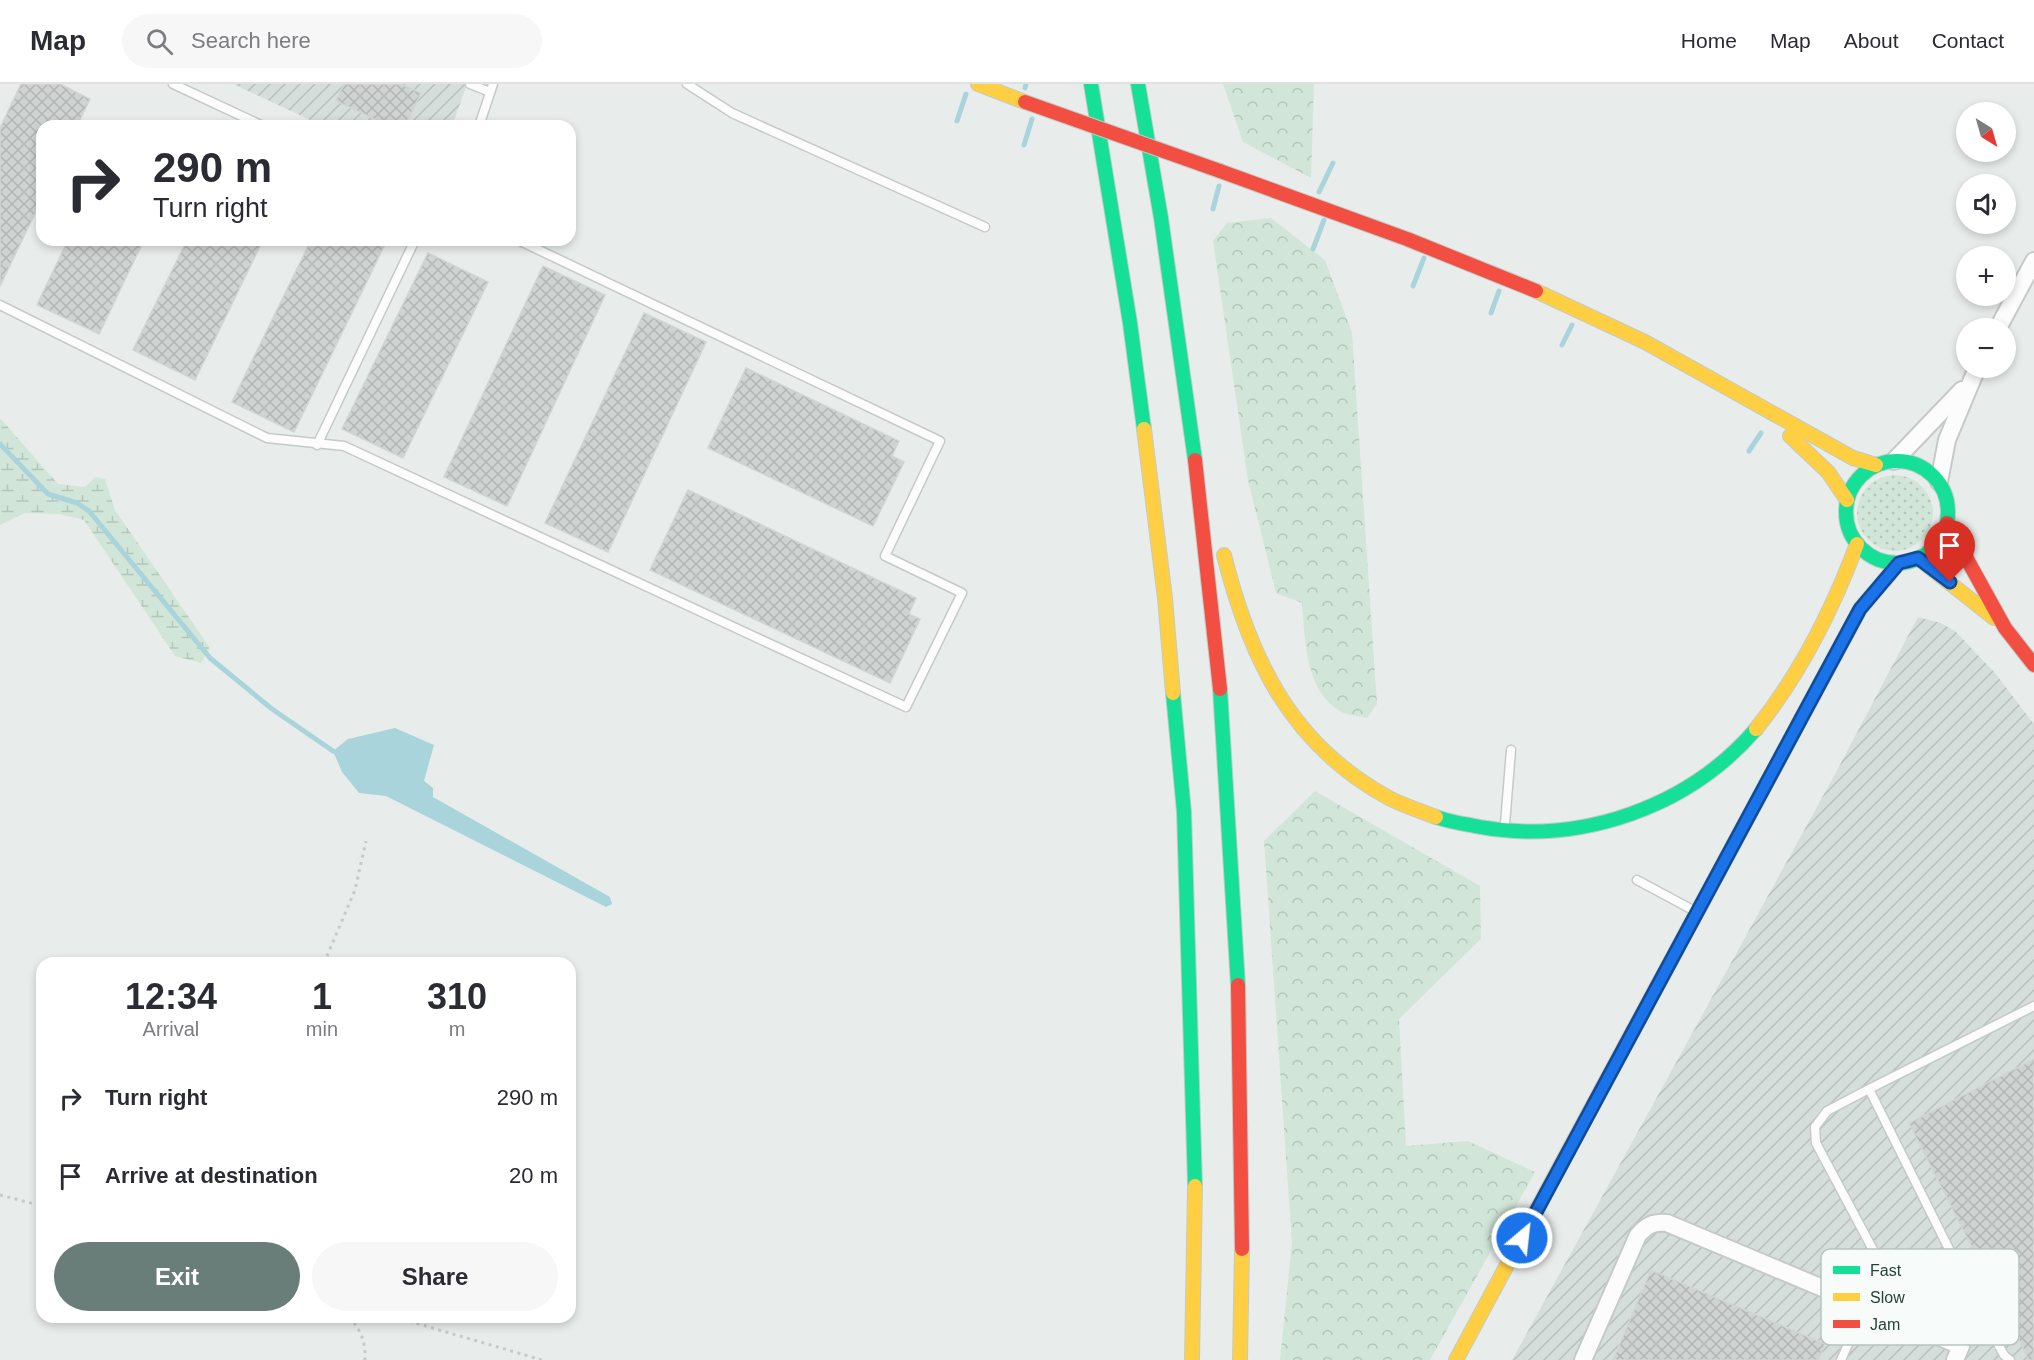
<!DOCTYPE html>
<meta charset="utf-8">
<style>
:root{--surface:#fff;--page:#f7f7f7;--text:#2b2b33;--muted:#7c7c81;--line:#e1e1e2;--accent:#697e78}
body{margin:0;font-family:Arial,sans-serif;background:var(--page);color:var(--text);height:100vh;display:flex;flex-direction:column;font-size:22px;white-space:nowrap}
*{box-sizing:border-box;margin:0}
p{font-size:20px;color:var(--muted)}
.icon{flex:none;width:33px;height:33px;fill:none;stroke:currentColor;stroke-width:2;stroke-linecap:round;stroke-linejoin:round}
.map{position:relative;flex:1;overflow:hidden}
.panel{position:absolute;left:36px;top:873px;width:540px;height:366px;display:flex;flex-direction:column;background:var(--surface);border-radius:18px;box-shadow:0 3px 9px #0003}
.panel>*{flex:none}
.top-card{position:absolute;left:36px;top:36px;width:540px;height:126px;border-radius:18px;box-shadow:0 3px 9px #0003;background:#fff;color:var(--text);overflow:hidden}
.needle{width:39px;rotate:143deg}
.buttons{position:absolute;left:1956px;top:18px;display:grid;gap:12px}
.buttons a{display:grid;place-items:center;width:60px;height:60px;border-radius:50%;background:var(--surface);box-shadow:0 3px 9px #0003;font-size:30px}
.pin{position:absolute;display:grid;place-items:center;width:51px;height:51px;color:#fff;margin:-62px -26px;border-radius:50% 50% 50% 0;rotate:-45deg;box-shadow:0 0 6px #0007}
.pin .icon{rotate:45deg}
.me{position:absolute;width:66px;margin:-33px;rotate:28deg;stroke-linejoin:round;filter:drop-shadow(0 0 4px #0008)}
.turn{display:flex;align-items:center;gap:21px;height:126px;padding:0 18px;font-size:27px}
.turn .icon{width:78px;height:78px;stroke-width:2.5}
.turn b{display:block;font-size:42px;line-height:51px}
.eta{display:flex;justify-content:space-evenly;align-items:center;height:102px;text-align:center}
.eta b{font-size:36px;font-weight:600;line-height:42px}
.cta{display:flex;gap:12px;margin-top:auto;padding:12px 18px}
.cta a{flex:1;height:69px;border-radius:36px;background:var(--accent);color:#fff;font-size:24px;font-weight:600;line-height:69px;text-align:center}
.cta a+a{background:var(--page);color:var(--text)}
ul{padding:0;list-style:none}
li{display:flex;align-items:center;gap:18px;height:78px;padding:0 18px}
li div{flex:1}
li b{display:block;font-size:22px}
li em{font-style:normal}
header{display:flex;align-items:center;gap:36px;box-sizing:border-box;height:84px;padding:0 30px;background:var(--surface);border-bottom:2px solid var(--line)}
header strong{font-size:28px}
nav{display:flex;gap:33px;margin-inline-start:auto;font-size:21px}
.search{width:420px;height:54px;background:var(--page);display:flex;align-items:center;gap:15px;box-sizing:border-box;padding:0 21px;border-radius:33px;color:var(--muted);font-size:22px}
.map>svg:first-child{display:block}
.industrial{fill:url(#industrial-furrows)}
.grass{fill:url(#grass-dots)}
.forest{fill:url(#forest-crowns)}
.wetland{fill:url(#wetland-marsh)}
.water{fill:#a9d4db}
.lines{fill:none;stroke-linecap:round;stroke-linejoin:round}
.stream{stroke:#a9d4db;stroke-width:5}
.building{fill:url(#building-cross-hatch);stroke:#d1d6d4;stroke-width:1.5}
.lane-casing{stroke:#c5cac8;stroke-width:11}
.street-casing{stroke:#c5cac8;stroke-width:20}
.fast-casing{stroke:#c3cbc8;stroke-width:16}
.slow-casing{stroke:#c3cbc8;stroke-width:16}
.jam-casing{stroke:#c3cbc8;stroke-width:16}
.path{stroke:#c3ccca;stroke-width:3;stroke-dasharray:3 4.5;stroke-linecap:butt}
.lane{stroke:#fcfcfc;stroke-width:8}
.street{stroke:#fcfcfc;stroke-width:16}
.fast{stroke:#16e098;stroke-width:14}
.slow{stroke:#ffcf43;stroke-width:14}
.jam{stroke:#f24e42;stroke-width:14}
.jam-bridge-casing{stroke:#c3cbc8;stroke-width:16;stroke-linecap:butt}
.jam-bridge{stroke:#f24e42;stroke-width:14}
.route-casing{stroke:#114b97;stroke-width:15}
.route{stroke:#1a73e8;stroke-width:10}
.key{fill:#f7fbf9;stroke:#b8c4c0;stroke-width:1.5}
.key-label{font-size:16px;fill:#24423a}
</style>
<header>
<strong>Map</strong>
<div class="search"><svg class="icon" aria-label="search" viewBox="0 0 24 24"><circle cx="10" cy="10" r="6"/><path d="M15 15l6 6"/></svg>Search here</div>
<nav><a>Home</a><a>Map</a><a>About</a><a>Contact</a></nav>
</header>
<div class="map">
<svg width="2034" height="1276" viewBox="0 0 2034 1276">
<defs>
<pattern id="industrial-furrows" width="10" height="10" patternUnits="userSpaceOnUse" patternTransform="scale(1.5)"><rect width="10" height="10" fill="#d6dedb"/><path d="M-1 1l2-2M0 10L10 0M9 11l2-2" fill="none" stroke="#b8c0bd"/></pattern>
<pattern id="grass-dots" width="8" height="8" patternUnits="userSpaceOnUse" patternTransform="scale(1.5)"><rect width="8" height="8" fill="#d1e6d8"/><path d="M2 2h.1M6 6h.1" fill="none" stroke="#b3c6ba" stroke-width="1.8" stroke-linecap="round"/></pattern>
<pattern id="forest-crowns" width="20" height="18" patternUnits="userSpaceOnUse" patternTransform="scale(1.5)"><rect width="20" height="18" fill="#d1e6d8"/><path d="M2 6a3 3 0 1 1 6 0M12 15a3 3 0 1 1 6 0" fill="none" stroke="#b3c6ba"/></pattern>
<pattern id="wetland-marsh" width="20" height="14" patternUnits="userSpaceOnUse" patternTransform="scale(1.5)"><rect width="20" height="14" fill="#d1e6d8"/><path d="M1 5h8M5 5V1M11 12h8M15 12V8" fill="none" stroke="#b3c6ba"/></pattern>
<pattern id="building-cross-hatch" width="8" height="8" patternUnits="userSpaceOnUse" patternTransform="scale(1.5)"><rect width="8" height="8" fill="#cfd4d2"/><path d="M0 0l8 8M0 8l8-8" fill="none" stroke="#b2b7b5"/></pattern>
</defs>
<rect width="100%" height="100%" fill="#e8edeb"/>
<g class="industrial">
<polygon points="233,0 467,0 452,42 323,42"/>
<polygon points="1918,533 1941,539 1955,547 1995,589 2034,640 2034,1276 1512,1276 1834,692"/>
</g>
<circle class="grass" cx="1895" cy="429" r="38"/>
<g class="forest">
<polygon points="1223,0 1314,0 1311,94 1243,58"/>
<path d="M1271,134l54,42 27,73 25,371 -10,14c-7,-2 -16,-2 -23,-5 -39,-18 -39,-74 -42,-110l-26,-10 -28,-113 -35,-239 14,-18z"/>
<polygon points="1315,707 1480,802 1481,855 1399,935 1406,1062 1468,1057 1535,1088 1430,1276 1280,1276 1292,1159 1264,757"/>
</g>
<polygon class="wetland" points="0,334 58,400 85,403 95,393 105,395 115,426 210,564 201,579 175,572 84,436 59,430 25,429 0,441"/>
<polygon class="water" points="395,644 434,661 424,697 433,704 433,713 610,813 612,820 606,823 386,712 359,709 342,688 333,667 348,655"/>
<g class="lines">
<g class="stream">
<polyline points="1025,4 1026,0"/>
<polyline points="957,37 966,10"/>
<polyline points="1024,61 1032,35"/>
<polyline points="1319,108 1333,79"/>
<polyline points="1213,125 1219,102"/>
<polyline points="1313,165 1324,136"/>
<polyline points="1413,202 1424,174"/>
<polyline points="1491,229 1499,207"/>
<polyline points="1562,261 1572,241"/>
<polyline points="0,360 48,410 77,419 89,427 210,574 272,625 333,667"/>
<polyline points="1749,367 1761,349"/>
</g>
</g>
<g class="building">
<polygon points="21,0 60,0 90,15 77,42 42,42 42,115 0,202 0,44"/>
<polygon points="344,0 401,0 421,9 405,42 389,42 336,17"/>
<polygon points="68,156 144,156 99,250 37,221"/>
<polygon points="187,156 263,156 195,296 133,266"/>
<polygon points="311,156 387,156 294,348 232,318"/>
<polygon points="428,169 488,198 403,374 342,345"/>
<polygon points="543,182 605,211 507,422 444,393"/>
<polygon points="644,229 706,258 608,468 545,439"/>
<polygon points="746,284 899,357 892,372 904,378 873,442 708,364"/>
<polygon points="688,406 916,514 909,530 920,535 890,599 650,486"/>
<polygon points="2034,975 2034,1276 2029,1276 1909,1039"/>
<polygon points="1651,1186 1825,1260 1818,1276 1613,1276"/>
</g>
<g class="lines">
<g class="lane-casing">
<g id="lane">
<polyline points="173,0 263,42"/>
<polyline points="470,0 490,8"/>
<polyline points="687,0 732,29 985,143"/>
<polyline points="479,42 493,0"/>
<polyline points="0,221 267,354 344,362 906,623 962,509 885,472 940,357 518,156"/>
<polyline points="317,361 415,156"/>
<polyline points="1505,740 1511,666"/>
<polyline points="1637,796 1691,825"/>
<polyline points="1869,1005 1827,1027 1815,1043 1816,1059 1879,1177 1892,1190 1910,1191 1951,1170"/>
<polyline points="1977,1221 2004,1271 2010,1276"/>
<polyline points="1961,1262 1977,1221 1869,1005 2034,922"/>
<polyline points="1841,1276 1865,1222"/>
</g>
</g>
<g class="street-casing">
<g id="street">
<polyline points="1998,244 2034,177"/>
<polyline points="1894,377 1962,306"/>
<polyline points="1939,398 1947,356 1977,284"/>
<path d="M1583,1276l55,-125c9,-10 15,-13 29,-12l294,123 -6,14"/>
</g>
</g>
<g class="fast-casing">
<g id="fast">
<polyline points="1091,0 1130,239 1144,345"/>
<polyline points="1138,0 1161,134 1195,376"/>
<circle cx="1897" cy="428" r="51"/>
<polyline points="1220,605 1238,901"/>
<polyline points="1173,609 1184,728 1195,1102"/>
<path d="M1436,733c14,5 29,7 44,10 101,18 209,-20 276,-98"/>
<polyline points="1716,793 1860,525 1899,479"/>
</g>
</g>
<g class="slow-casing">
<g id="slow">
<polyline points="978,0 1025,18"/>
<polyline points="1536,207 1645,258 1853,374 1876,381"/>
<polyline points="1144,345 1165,514 1173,609"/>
<polyline points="1790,352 1828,388 1847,416"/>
<path d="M1224,471c26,104 67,190 165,243 15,8 32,13 47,19"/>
<polyline points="1918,474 1994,534"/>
<path d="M1756,645c45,-56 76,-118 101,-185"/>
<polyline points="1192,1276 1195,1102"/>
<polyline points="1240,1276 1242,1165"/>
<polyline points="1456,1276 1593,1021"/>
</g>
</g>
<g class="jam-casing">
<g id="jam">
<polyline points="1220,87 1407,155 1536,207"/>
<polyline points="1195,376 1220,605"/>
<polyline points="1947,439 2005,544 2034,581"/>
<polyline points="1238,901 1242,1165"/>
<polyline points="1593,1021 1716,793"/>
</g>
</g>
<g class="path">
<polyline points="324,879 355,806 366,757"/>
<polyline points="0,1111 42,1122"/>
<path d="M349,1233c12,13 17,25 16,43"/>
<polyline points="395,1233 542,1276"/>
</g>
<use href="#lane" class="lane"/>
<use href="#street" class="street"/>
<use href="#fast" class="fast"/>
<use href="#slow" class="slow"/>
<use href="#jam" class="jam"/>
<g class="jam-bridge-casing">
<polyline id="jam-bridge" points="1025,18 1220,87"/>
</g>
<use href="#jam-bridge" class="jam-bridge"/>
</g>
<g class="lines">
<g class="route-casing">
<polyline id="route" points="1522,1154 1860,525 1899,479 1918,474 1950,498"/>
</g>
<use href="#route" class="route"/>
</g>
<rect x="1821" y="1165" width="198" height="96" rx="9" class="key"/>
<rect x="1833" y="1182" width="27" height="8" fill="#16e098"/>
<rect x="1833" y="1209" width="27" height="8" fill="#ffcf43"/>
<rect x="1833" y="1236" width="27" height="8" fill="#f24e42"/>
<g class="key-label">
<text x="1870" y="1192">Fast</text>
<text x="1870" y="1219">Slow</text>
<text x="1870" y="1246">Jam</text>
</g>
</svg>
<div class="buttons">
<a><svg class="needle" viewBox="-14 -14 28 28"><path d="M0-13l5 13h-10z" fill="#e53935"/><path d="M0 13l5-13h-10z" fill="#7c7c81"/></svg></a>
<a><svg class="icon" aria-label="sound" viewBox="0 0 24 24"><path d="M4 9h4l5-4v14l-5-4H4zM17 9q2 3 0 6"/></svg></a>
<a>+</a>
<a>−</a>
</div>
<div class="pin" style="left:1950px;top:498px;background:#d93025"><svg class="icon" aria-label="arrive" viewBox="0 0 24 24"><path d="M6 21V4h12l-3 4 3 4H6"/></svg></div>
<svg class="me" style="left:1522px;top:1154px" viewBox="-20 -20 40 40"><circle r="17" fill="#1a73e8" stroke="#fff" stroke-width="3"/><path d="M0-11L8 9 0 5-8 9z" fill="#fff"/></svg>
<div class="top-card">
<div class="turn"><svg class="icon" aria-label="right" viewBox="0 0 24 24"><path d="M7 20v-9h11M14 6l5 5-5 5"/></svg><div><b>290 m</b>Turn right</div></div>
</div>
<section class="panel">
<div class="eta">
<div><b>12:34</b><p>Arrival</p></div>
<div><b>1</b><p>min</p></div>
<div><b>310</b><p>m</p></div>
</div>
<ul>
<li><svg class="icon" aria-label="right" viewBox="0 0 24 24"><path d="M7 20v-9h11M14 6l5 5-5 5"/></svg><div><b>Turn right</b></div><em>290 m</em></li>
<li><svg class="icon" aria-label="arrive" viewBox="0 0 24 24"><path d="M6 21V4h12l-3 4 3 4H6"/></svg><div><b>Arrive at destination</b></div><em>20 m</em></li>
</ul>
<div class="cta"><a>Exit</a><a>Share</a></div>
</section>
</div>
